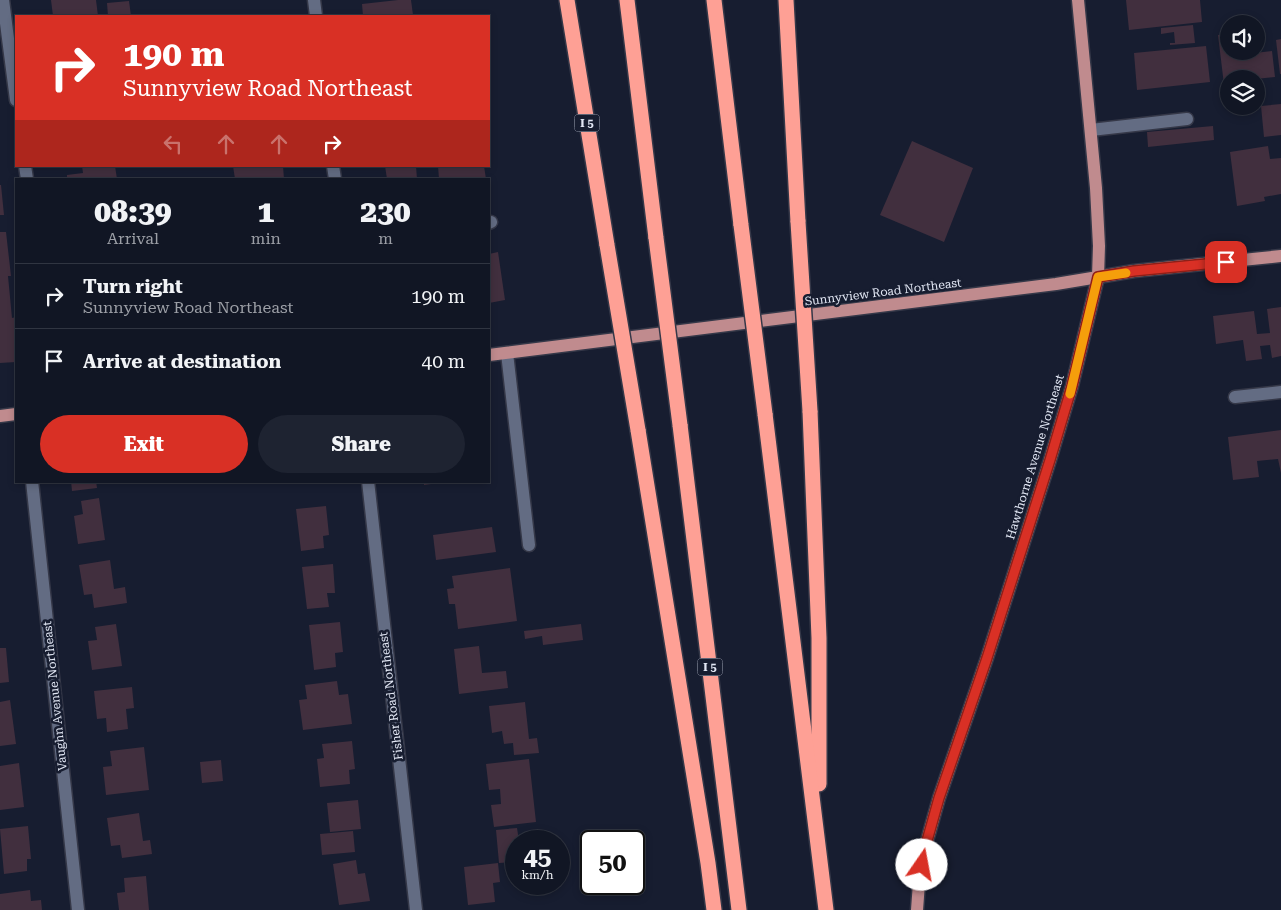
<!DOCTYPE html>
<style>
:root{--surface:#111624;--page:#1e2331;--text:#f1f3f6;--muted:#9c9fa6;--line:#303541;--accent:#d93025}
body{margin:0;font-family:"Roboto Serif",serif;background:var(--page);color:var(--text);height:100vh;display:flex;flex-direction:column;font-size:19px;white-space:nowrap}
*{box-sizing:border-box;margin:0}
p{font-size:16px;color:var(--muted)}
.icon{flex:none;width:28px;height:28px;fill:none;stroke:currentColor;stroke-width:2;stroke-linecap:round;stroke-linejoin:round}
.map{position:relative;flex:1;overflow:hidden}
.side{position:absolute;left:15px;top:178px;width:475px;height:305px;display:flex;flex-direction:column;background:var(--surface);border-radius:0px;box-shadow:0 2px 8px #0003,0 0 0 1px var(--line)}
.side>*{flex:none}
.top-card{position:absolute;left:15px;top:15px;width:475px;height:152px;border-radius:0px;box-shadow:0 2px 8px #0003,0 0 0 1px var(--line);background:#d93025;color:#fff;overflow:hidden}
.controls{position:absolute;left:1220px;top:15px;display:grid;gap:10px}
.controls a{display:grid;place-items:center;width:45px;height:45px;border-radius:50%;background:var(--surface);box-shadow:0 2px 8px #0003,0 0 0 1px var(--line);font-size:25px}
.speed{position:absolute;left:505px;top:830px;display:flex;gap:10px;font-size:25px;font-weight:700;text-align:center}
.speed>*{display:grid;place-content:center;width:65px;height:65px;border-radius:50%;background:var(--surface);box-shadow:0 2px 8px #0003,0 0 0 1px var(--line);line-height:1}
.speed small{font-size:12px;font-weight:400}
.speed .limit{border:2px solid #111;border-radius:8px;background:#fff;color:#111}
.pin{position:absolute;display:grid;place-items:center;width:42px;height:42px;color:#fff;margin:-21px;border-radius:10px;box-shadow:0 2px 8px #0006}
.me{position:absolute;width:55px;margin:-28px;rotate:12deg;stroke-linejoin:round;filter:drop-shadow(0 0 4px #0008)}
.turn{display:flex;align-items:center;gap:18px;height:105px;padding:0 25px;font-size:22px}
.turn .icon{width:65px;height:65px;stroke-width:2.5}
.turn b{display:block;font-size:35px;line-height:42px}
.lanes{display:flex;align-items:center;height:48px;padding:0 25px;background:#0003;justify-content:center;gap:25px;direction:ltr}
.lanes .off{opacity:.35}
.eta{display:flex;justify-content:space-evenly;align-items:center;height:85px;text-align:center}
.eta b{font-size:30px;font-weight:800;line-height:35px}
.button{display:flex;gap:10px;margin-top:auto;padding:10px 25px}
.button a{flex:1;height:58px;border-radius:30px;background:var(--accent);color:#fff;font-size:20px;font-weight:800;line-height:58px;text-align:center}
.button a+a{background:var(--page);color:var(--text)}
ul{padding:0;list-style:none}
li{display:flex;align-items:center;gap:15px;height:65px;padding:0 25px;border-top:1px solid var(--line)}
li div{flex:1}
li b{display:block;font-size:19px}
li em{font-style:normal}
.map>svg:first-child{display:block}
.building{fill:#412f3e}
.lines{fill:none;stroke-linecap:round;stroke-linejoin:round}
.minor-casing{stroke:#353848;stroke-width:15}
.major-casing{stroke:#353848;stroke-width:15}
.highway-casing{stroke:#353848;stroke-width:18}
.minor{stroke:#636c83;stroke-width:12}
.major{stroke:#c08b8e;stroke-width:12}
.highway{stroke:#fea095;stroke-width:15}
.highway-bridge-casing{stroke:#353848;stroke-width:18;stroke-linecap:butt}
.highway-bridge{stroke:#fea095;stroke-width:15}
.route-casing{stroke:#8d1f18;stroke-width:12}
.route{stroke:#d93025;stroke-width:9}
.slow{stroke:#f59e0b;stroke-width:9}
.labels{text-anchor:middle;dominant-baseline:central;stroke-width:5;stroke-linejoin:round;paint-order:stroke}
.shield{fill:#171d30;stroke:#a5aab9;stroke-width:1}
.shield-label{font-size:11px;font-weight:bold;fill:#e2e7f4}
.street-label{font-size:12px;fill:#e2e7f4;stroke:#171d30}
</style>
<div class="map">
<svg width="1281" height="910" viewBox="0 0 1281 910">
<rect width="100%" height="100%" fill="#171d30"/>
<g class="building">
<polygon points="51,0 96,0 98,16 53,16"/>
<polygon points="398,0 411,0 413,15 363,16 362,4"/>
<polygon points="1126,0 1200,0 1202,22 1129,30"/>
<polygon points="129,1 131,16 108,16 107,3"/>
<polygon points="1193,25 1195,43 1170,45 1170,43 1175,43 1174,32 1161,34 1161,28"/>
<polygon points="1229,34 1229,51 1246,51 1246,54 1272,51 1275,77 1256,79 1229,79 1229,93 1225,93 1218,35"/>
<polygon points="1281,39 1281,74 1280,74 1276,40"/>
<polygon points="1206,46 1210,82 1137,90 1134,53"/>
<polygon points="1281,104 1281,135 1264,137 1261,106"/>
<polygon points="1213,126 1214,140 1148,147 1147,132"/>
<polygon points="912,141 973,168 944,242 880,215"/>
<polygon points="1268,146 1270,159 1281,158 1281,194 1264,197 1265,201 1237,206 1230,152"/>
<polygon points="82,166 115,166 117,179 67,179 67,175 83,173"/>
<polygon points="233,166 283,166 284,179 235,179"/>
<polygon points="385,166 416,166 417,179 387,179"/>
<polygon points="438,166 484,166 486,179 439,179"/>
<polygon points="0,185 1,185 4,215 0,215"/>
<polygon points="0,232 6,232 11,276 8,276 12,318 16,317 16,362 0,363"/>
<polygon points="498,252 505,300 489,303 489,254"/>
<polygon points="1281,307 1281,356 1272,358 1270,345 1260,346 1262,359 1246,361 1243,340 1216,344 1213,316 1254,311 1257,334 1270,333 1267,309"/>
<polygon points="1281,430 1281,473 1278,459 1257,461 1259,477 1233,480 1228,437"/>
<polygon points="71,481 96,481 97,488 72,491"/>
<polygon points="424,481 445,481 445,482 424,485"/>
<polygon points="99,498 105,540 78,544 74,516 83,514 81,501"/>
<polygon points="326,506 329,535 323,536 324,548 301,551 296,509"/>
<polygon points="492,527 496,552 436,560 433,535"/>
<polygon points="110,560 114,589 125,587 127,603 94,608 92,594 84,595 79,565"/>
<polygon points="333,564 335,593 327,593 329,607 307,609 302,567"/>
<polygon points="510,568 517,621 458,629 455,604 449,604 447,589 454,588 452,576"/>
<polygon points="340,622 343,652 335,653 336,667 314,670 309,625"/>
<polygon points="116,624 122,666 92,670 88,641 97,640 95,627"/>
<polygon points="581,624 583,640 543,645 542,636 525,639 524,631"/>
<polygon points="479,646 482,673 506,671 508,688 459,694 454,649"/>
<polygon points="0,648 6,648 9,682 0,683"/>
<polygon points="337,681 339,695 348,694 352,724 303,730 299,700 307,699 305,685"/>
<polygon points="132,687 134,708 126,709 128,729 107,732 106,718 97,719 94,691"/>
<polygon points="10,700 16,744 0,746 0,702"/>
<polygon points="525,702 529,739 537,738 539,753 514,755 513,743 504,744 502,731 492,733 489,706"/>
<polygon points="352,741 355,769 349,770 350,784 320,787 317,759 324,758 322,744"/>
<polygon points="144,747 149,790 106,795 103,767 112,766 110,751"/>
<polygon points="529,759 536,822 494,827 491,805 501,804 500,789 489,790 486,764"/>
<polygon points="221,760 223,781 202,783 200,762"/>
<polygon points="19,763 24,807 0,810 0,766"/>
<polygon points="358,800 361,829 330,832 327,803"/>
<polygon points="139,813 143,841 150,840 152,854 122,858 120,845 111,846 107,818"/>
<polygon points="28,826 31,859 27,859 27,871 4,874 0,829"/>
<polygon points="517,828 519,841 516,841 516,862 499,863 496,830"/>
<polygon points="353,831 355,852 322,855 320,834"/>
<polygon points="356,860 358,874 365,873 370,901 339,905 333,864"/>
<polygon points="498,863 500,882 493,883 495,902 468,905 464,867"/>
<polygon points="146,876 149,910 119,910 117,893 125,892 124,878"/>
<polygon points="30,890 31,901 41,900 42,910 0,910 0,894"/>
</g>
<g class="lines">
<g class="minor-casing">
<g id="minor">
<polyline points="3,0 16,100"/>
<polyline points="314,0 316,16"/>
<polyline points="1091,130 1187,119"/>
<polyline points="25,166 27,179"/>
<polyline points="333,166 335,179"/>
<polyline points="489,223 491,222"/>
<polyline points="507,353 529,545"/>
<polyline points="1235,397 1281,392"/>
<polyline points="32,481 78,910"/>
<polyline points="368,481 416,910"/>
</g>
</g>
<g class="major-casing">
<g id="major">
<polyline points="489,355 1056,284 1134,271 1281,256"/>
<polyline points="0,416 16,414"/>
<polyline points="917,910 919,883 925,848 939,798 987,658 1050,460 1072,386 1098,277 1099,246 1096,188 1078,0"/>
</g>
</g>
<g class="highway-casing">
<g id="highway">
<polyline points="567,0 607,245"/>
<polyline points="627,0 656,238"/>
<polyline points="714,0 741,225"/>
<polyline points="786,0 798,222"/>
<polyline points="810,411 819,638 819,784"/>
<polyline points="765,414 826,910"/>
<polyline points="680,425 739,910"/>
<polyline points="638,430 708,863 714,910"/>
</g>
</g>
<use href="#minor" class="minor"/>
<use href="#major" class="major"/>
<use href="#highway" class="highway"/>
<g class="highway-bridge-casing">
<g id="highway-bridge">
<polyline points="798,222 810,411"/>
<polyline points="741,225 765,414"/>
<polyline points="656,238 680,425"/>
<polyline points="607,245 638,430"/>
</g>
</g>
<use href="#highway-bridge" class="highway-bridge"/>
</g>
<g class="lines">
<g class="route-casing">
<polyline id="route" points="922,865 925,848 939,798 987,658 1050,460 1072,386 1098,277 1134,271 1226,262"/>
</g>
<use href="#route" class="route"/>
<polyline class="slow" points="1070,394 1098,277 1126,273"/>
</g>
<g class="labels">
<g class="shield">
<rect x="574.5" y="114.5" width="25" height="17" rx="4"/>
<rect x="697.5" y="658.5" width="25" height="17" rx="4"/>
</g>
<g class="shield-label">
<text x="587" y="123">I 5</text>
<text x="710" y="667">I 5</text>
</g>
<g class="street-label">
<text transform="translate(883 292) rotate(-7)">Sunnyview Road Northeast</text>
<text transform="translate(1035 457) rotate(-73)">Hawthorne Avenue Northeast</text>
<text transform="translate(55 696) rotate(-96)">Vaughn Avenue Northeast</text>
<text transform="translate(391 696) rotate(-97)">Fisher Road Northeast</text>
</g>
</g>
</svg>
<div class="controls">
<a><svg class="icon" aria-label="sound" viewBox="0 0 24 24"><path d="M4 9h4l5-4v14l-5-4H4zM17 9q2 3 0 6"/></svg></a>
<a><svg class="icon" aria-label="layers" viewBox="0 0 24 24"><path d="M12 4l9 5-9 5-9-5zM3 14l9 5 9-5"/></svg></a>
</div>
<div class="speed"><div>45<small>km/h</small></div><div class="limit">50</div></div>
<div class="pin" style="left:1226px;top:262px;background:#d93025"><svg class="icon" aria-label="arrive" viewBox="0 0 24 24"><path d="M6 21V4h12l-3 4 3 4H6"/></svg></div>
<svg class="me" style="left:922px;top:865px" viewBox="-20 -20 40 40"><circle r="19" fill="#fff"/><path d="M0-13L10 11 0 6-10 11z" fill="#d93025"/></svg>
<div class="top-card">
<div class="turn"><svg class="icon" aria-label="right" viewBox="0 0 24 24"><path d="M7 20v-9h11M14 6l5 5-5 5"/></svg><div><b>190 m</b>Sunnyview Road Northeast</div></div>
<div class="lanes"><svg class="icon off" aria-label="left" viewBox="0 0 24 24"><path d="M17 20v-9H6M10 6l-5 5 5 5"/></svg><svg class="icon off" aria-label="ahead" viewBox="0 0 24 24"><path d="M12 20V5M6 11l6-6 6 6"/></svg><svg class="icon off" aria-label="ahead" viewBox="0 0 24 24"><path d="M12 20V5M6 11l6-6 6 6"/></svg><svg class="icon" aria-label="right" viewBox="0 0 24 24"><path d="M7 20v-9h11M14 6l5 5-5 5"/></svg></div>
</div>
<section class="side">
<div class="eta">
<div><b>08:39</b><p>Arrival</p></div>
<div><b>1</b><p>min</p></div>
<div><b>230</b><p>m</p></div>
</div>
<ul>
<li><svg class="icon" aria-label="right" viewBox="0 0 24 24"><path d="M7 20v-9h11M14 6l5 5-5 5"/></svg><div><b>Turn right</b><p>Sunnyview Road Northeast</p></div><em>190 m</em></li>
<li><svg class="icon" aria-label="arrive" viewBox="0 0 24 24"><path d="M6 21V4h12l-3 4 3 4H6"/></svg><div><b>Arrive at destination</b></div><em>40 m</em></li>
</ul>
<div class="button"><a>Exit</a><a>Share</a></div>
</section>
</div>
